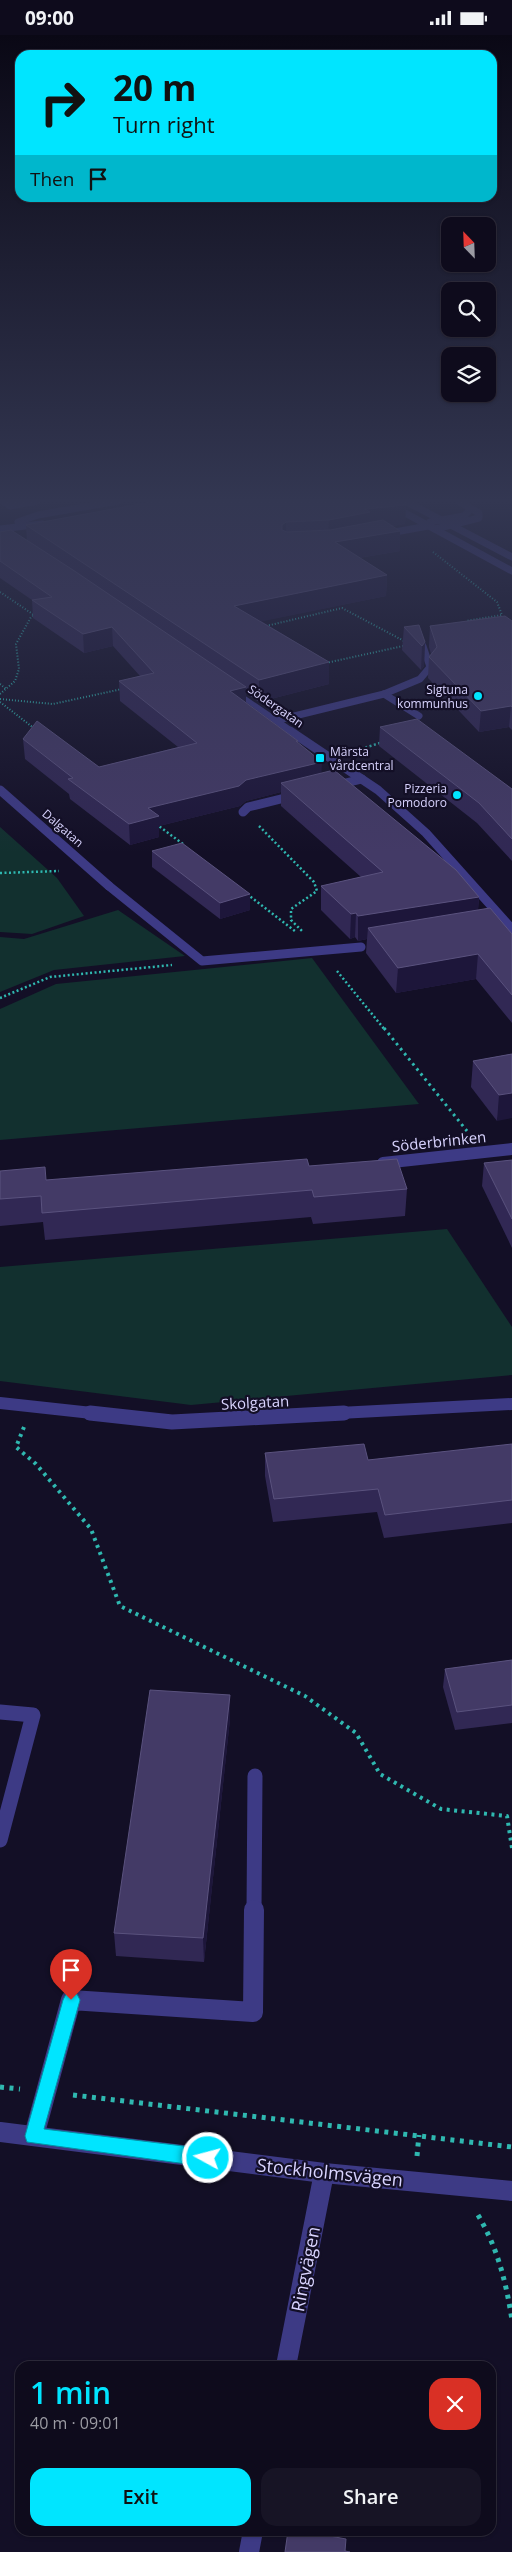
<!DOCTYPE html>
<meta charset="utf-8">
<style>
:root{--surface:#0e0b1c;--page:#171425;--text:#f1f3f6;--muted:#9b9ba3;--line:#2e2b3b;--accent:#00e5ff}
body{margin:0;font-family:"Open Sans",sans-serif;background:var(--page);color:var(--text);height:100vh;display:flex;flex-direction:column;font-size:19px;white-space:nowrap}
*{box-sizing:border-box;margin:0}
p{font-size:16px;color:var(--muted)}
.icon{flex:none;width:28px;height:28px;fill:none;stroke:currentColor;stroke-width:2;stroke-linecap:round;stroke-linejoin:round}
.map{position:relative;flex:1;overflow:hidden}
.panel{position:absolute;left:15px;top:2326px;width:481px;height:175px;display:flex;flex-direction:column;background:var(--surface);border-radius:15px;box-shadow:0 1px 4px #0004,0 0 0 1px var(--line)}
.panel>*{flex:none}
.top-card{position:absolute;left:15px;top:15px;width:482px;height:152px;border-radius:15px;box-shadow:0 1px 4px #0004,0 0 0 1px var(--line);background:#00e5ff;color:#111;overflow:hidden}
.needle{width:32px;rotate:337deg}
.fabs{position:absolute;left:441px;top:182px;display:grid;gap:10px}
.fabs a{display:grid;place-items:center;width:55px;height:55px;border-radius:10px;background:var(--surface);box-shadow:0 1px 4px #0004,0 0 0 1px var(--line);font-size:25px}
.pin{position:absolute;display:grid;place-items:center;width:42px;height:42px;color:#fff;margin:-51px -21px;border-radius:50% 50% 50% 0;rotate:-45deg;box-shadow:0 0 5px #0007}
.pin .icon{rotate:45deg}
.me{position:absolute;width:55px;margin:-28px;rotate:277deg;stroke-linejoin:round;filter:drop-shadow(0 0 4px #0008)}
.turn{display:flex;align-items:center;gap:18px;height:105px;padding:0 15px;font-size:22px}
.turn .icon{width:65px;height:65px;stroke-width:2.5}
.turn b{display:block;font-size:35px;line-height:42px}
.then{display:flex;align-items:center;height:48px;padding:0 15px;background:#0003;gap:10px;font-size:19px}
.round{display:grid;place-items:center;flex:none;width:52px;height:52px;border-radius:15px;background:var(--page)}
.summary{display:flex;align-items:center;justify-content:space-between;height:85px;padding:0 15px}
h1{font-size:30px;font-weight:600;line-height:38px;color:var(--accent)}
.cta{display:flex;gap:10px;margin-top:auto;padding:10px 15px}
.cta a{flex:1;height:58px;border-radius:15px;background:var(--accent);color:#111;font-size:20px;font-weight:600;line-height:58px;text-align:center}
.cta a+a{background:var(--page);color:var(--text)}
.status{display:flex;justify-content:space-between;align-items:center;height:35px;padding:0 25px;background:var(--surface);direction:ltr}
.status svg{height:14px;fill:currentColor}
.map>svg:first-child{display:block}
.green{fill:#12302f}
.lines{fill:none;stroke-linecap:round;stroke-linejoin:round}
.path-far4{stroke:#2fb8b0;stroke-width:2;stroke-dasharray:1 2;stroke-linecap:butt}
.path-far3{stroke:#2fb8b0;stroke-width:2.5;stroke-dasharray:2 2.5;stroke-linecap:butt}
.path-far2{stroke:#2fb8b0;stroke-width:3;stroke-dasharray:2.5 4;stroke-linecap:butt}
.path-far1{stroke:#2fb8b0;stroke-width:4;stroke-dasharray:3 4.5;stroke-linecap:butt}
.path{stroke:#2fb8b0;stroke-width:5;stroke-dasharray:4 5.5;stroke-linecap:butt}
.service-far1{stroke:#3d3a85;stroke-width:7}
.service{stroke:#3d3a85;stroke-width:9}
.pedestrian{stroke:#3d3a85;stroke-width:9}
.minor-far4{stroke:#3d3a85;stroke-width:7}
.minor-far3{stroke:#3d3a85;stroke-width:9}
.minor-far2{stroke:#3d3a85;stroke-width:12}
.minor-far1{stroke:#3d3a85;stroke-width:15}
.minor{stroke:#3d3a85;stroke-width:20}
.tertiary{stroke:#3d3a85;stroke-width:7}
.wall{fill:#312854}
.shaded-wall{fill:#1d163a}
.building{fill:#433a66;stroke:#5a527e}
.route{fill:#00e5ff;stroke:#0095a6}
.poi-dot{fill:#00e5ff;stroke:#130f26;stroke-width:2}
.labels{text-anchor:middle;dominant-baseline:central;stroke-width:4.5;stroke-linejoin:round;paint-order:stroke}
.far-poi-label{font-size:12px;fill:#d9d4ff;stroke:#130f26;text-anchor:end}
.far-street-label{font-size:12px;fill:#d9d4ff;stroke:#130f26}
.street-label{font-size:15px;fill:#d9d4ff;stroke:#130f26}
.near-street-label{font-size:18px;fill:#d9d4ff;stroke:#130f26}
</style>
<div class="status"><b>09:00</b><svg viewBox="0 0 49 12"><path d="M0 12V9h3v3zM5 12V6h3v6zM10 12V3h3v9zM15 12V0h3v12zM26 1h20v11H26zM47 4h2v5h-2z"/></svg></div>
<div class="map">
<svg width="512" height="2517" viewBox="0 0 512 2517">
<rect width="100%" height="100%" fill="#130f26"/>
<g class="green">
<polygon points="0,792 57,843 84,881 32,899 0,897"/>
<polygon points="118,875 185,921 54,935 0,957 0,902 24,904"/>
<polygon points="312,923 419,1069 0,1105 0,974 56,949"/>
<polygon points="447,1194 512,1292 512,1340 191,1370 0,1346 0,1232"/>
</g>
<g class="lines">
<g class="path-far4">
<polyline points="433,517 497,567 502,580 466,586"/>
<polyline points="0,557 34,580"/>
<polyline points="266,591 342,573 404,606"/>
<polyline points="326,628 403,611"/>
<polyline points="0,649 6,654"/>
<polyline points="0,659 15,646 19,634 16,609 31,582 36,579"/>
<polyline points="0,664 53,669 122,654"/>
<polyline points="0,667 35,694"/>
</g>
<g class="path-far3">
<polyline points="361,714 383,707"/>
<polyline points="156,789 183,809"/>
<polyline points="259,791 314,847 317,856 291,874 291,885 302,896"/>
<polyline points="0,838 59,836"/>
<polyline points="247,859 296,897"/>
<polyline points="337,936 385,995"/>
<polyline points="0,963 50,942 172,930"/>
</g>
<polyline class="path-far2" points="384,993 467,1096"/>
<polyline class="path-far1" points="24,1392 16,1412 36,1429 91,1494 120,1571 305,1661 356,1698 380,1739 441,1774 507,1781 512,1813"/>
<g class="path">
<polyline points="0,2052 20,2054"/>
<polyline points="73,2060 512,2112"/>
<polyline points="417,2121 419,2100"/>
<path d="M478,2180c20,34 28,67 34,105"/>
</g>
<g class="service-far1">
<polyline points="3,466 10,471 37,466"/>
<polyline points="430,487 464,481 468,477"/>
<polyline points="435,494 479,483 479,478 458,466"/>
<polyline points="384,499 428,491"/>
<polyline points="384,659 419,681"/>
<polyline points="274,686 384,659 420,644 430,632 423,611"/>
</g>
<g class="service">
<polyline points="333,751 362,744"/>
<polyline points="243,777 248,772 297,760"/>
</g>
<polyline class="pedestrian" points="109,851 202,926 361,912"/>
<polyline class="minor-far4" points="232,656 292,697"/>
<g class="minor-far3">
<polyline points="290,696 378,755 426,798 512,894"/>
<polyline points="0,755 109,851"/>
</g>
<g class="minor-far2">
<polyline points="383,1128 512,1114"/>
<polyline points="0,1368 101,1379"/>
<polyline points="320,1379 512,1369"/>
</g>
<g class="minor-far1">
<polyline points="90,1378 172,1387 344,1378"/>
<polyline points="0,1677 33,1680 0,1805"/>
<polyline points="254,1876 255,1741"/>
</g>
<g class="minor">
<polyline points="0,2097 324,2138 512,2156"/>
<polyline points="34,2101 71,1965 253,1977 254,1875"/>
<polyline points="286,2331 324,2138"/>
<polyline points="249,2517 253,2496"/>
</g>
<g class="tertiary">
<polyline points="383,466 512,536"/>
<polyline points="405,466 512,522"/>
<polyline points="18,487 38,480 118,466"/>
<polyline points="0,494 42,489"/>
</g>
</g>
<g class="wall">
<polygon points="406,470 405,489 392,491 400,516 359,523 387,540 386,561 261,586 329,627 329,649 259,667 246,658 246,667 298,706 298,708 321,738 479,862 478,875 512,899 512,988 476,944 396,958 366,918 367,904 358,906 355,902 350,904 321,875 321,851 361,842 281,771 281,757 246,766 240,771 159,791 159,802 130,810 70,764 69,759 25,724 23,704 99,732 178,712 120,666 119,646 140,641 113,611 84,618 33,583 32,565 0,543 0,497 27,506 26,490"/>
<polygon points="512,586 512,695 509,692 479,697 428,643 429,622 431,619 429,612 430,591"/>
<polygon points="404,592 425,607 424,631 421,635 402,615"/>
<polygon points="380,692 512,754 512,826 477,788 379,711"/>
<polygon points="152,816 250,859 250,875 220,884 152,832"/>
<polygon points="512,1019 497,1086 471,1052 473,1026"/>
<polygon points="512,1125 512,1213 482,1151 484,1128"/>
<polygon points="309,1131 407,1154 405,1181 313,1189 311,1182 45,1205 43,1187 0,1191 0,1136 46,1145"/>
<polygon points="512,1409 512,1488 384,1503 377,1477 273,1487 265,1441 265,1418 368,1425"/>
<polygon points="512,1625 512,1688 455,1695 443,1652 445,1634"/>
<polygon points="230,1660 230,1684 204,1927 116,1921 114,1898"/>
</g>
<g class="shaded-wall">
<polygon points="406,470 405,489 369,493 328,505 329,485 365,474"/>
<polygon points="286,487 286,507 282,510 282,490"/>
<polygon points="400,496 400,516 334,527 335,507"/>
<polygon points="387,540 386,561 235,592 234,571"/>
<polygon points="112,592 113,611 84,618 83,599"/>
<polygon points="425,607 424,631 421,635 422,611"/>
<polygon points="329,627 329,649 259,667 259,645"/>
<polygon points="246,652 246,671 230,656"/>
<polygon points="511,671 509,692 479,697 481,676"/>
<polygon points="322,727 321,747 281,748 281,757 246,766 240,771 159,791 159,802 130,810 129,789 148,773 246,745"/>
<polygon points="250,859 250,875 220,884 220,868"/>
<polygon points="479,862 477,886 368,893 367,904 358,906 358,881"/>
<polygon points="356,878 355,902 350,904 351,879"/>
<polygon points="478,919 476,944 396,958 398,933"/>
<polygon points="512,1058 512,1083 497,1086 499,1060"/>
<polygon points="230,1660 230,1684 204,1927 203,1903"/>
</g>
<g class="building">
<polygon points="156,466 398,466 406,470 365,474 370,477 329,485 286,487 282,490 282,495 287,497 330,495 383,485 400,496 335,507 387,540 234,571 329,627 259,645 26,490"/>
<polygon points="11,495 73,535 246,652 230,656 298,706 296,706 322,727 246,745 239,751 148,773 159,781 129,789 68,744 73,743 23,704 37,686 99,732 197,708 119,646 154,638 112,592 83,599 32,565 52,562 0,526 0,497"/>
<polygon points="505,581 512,586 512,672 511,671 481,676 429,622 437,612 430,591"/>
<polygon points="419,590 425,607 422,611 404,592"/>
<polygon points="417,684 512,754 512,804 479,768 380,692"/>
<polygon points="334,735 456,835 479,862 358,881 356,878 351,879 321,851 383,837 281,748"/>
<polygon points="182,808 250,859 220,868 152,816"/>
<polygon points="490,873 512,899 512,960 478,919 398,933 368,893"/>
<polygon points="512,1019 512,1058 499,1060 473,1026"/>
<polygon points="307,1124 309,1131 397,1124 407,1154 314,1162 312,1155 42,1178 41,1161 0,1164 0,1136 45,1132 46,1145"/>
<polygon points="512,1125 512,1184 484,1128"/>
<polygon points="364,1409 368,1425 512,1409 512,1465 385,1480 378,1454 274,1464 265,1418"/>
<polygon points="512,1625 512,1670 457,1677 445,1634"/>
<polygon points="150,1655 230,1660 203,1903 114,1898"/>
<polygon points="288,2496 303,2496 346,2504 345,2516 350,2517 285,2517"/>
</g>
<linearGradient id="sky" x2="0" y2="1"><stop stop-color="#0a0815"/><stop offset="0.57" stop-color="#333752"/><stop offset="1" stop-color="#333752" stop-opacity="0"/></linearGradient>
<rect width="512" height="818" fill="url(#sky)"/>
<polygon class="route" points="71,1957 77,1959 80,1965 44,2094 208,2114 214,2117 217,2123 214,2129 208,2132 27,2107 25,2101 63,1965 66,1959"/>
<g class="poi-dot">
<circle cx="478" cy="661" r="5"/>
<rect x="315" y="718" width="10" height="10" rx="2.5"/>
<circle cx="457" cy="760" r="5"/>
</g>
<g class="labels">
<g class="far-poi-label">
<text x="468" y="654">Sigtuna<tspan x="468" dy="14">kommunhus</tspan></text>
<text x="330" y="716" text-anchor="start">Märsta<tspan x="330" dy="14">vårdcentral</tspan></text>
<text x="447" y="753">Pizzeria<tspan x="447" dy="14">Pomodoro</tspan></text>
</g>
<g class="far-street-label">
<text transform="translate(276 671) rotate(35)">Södergatan</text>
<text transform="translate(63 793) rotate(41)">Dalgatan</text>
</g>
<g class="street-label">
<text transform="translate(439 1106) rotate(-6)">Söderbrinken</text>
<text transform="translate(255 1367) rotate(-3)">Skolgatan</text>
</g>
<g class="near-street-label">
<text transform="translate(330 2137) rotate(6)">Stockholmsvägen</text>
<text transform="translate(305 2234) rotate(-79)">Ringvägen</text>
</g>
</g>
</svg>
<div class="fabs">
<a><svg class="needle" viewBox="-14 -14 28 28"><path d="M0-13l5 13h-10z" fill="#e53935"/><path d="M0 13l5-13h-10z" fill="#9b9ba3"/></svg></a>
<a><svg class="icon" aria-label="search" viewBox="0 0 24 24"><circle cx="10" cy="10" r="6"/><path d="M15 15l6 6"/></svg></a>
<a><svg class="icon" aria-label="layers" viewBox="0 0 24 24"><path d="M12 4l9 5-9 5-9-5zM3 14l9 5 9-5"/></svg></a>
</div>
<div class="pin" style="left:71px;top:1965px;background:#d93025"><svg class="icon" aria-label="arrive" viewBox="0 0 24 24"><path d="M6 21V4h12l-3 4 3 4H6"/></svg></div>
<svg class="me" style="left:208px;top:2123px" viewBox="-20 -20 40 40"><circle r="17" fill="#00e5ff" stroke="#fff" stroke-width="3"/><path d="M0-11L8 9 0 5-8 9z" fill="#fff"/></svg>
<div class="top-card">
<div class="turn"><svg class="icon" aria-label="right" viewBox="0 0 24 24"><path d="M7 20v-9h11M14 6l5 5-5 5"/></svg><div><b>20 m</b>Turn right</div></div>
<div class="then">Then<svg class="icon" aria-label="arrive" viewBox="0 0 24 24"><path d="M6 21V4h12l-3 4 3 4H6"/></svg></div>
</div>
<section class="panel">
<div class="summary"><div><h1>1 min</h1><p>40 m · 09:01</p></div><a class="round" style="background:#d93025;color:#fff"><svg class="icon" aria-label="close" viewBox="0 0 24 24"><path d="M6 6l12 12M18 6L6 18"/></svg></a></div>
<div class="cta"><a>Exit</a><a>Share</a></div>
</section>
</div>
